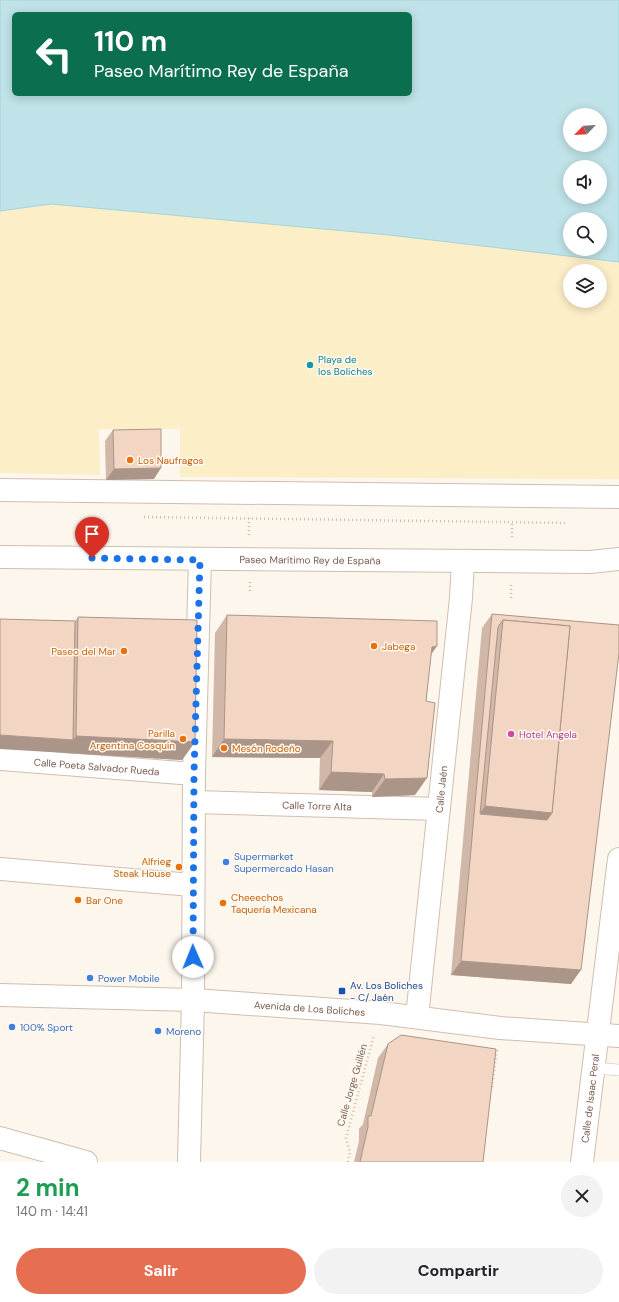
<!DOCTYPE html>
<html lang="es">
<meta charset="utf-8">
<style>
:root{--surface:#fff;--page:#f2f2f2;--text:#202124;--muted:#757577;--accent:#e76f51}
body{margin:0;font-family:"DM Sans",sans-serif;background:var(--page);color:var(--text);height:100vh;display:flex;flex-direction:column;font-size:15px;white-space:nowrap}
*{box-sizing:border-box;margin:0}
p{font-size:13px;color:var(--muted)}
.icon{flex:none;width:22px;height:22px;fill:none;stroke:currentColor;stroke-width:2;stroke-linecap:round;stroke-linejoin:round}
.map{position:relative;height:1162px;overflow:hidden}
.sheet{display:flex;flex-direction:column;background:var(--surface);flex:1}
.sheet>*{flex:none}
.hud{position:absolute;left:12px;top:12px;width:400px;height:84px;border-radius:6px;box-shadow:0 2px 10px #0003;background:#0b6e4f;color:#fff;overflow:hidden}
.needle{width:26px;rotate:245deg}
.buttons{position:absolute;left:563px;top:108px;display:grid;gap:8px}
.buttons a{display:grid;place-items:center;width:44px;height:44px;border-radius:50%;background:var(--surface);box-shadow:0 2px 10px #0003;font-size:20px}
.pin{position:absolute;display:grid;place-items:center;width:34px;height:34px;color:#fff;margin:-41px -17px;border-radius:50% 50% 50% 0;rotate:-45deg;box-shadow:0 0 4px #0007}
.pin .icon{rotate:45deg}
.me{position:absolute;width:44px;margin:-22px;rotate:359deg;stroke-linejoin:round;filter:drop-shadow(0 0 3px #0008)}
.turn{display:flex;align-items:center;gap:14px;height:84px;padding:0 16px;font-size:18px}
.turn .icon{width:52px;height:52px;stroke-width:2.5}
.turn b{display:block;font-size:28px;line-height:34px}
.round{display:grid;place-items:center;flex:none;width:42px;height:42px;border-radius:21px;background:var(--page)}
.head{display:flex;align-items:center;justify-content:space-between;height:68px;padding:0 16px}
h1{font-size:24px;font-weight:700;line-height:30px;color:#1e9e55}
.cta{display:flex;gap:8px;margin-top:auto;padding:8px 16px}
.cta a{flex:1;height:46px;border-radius:24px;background:var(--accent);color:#fff;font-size:16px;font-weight:700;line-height:46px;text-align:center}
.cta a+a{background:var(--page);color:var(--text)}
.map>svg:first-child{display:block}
.sand{fill:#fcefc7;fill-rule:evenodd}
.water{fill:#bfe3e8;stroke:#a5d3da;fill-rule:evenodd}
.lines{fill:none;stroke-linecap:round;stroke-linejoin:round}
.lane-casing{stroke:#d1beb0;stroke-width:12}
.street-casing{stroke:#d1beb0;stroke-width:24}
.path{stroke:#d9b8a5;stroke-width:2.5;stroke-dasharray:1 3;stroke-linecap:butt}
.lane{stroke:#fff;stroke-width:11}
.street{stroke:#fff;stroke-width:22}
.wall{fill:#d1b7a8}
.shaded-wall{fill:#aa9588}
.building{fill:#f3d5c3;stroke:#aa9588;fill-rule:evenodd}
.route{stroke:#1a73e8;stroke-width:7;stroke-dasharray:0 12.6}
.culture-dot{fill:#0f9aa8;stroke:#fffaf3;stroke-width:1.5}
.food-dot{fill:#e8710a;stroke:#fffaf3;stroke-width:1.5}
.hotel-dot{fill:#d1479c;stroke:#fffaf3;stroke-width:1.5}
.shop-dot{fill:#3f7fe0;stroke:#fffaf3;stroke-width:1.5}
.transit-dot{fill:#1a4fb4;stroke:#fffaf3;stroke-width:1.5}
.labels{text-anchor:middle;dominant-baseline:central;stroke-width:3;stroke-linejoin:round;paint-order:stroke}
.culture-label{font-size:10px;fill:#0d838f;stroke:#fffaf3;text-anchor:start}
.food-label{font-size:10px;fill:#c56008;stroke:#fffaf3;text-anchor:start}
.street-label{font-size:10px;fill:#7a5c4d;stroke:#fffaf3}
.hotel-label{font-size:10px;fill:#b23c85;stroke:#fffaf3;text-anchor:start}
.shop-label{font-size:10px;fill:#366cbe;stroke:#fffaf3;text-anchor:start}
.transit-label{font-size:10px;fill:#164399;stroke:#fffaf3;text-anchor:start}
</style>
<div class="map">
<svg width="619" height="1162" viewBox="0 0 619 1162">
<rect width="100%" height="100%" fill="#fdf6ec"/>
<path class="sand" d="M50,204l339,31 230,27v217l-439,-2v-48h-81l1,46 -100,-2v-262zM570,271h30v30h-30z"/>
<path class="water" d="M0,0h619v262l-230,-27 -338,-31 -51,7zM14,14h396v80h-396zM570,115h30v30h-30zM570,167h30v30h-30zM570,219h30v30h-30z"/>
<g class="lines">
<g class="lane-casing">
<polyline id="lane" points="594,1068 619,1070"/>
</g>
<g class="street-casing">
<g id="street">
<polyline points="0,490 619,497"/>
<path id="s1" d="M0,557l590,5 29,-3"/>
<path id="s2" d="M0,759l194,15"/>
<path id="s3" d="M194,802l245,7"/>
<polyline points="0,869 192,885"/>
<path id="s4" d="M0,995l193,5 188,13 119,15 119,8"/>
<path id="s5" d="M417,1017l44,-419 2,-37"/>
<polyline points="0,1138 86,1162"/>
<polyline points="189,1162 193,1000 194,774 200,560"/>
<path id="s6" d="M582,1162l37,-303"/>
</g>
</g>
<g class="path">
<polyline points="144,517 567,523"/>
<polyline points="249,518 249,537"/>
<polyline points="512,537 512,522"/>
<polyline points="250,582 250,594"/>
<polyline points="511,598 511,584"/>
<polyline points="492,1087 497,1050"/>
<polyline points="348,1162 350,1153 346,1138 374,1035"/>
</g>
<use href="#lane" class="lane"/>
<use href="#street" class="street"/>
</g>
<g class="wall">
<polygon points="113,430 154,479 106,480 105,441"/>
<polygon points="492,614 619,625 571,984 451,975 482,628"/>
<polygon points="227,615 431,655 415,795 372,797 372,792 319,790 320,758 212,757 215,633"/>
<polygon points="78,617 195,742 182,760 63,753 75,621"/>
<polygon points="388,1044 483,1162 354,1162 359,1141 359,1129 363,1124 378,1058"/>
</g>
<g class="shaded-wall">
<polygon points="161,468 154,479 106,480 114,469"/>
<polygon points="437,646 425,663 432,647"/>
<polygon points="0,735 73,740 76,736 195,742 182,760 0,749"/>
<polygon points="224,739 333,741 320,758 212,757"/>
<polygon points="331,772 384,774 372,792 319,790"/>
<polygon points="427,778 415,795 372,797 385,779"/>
<polygon points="485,806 552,813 537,834 473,823"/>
<polygon points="461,961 581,970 571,984 451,975"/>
</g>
<g class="building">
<polygon points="161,429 161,468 114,469 113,430"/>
<path d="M492,614l127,11v28l-38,317 -120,-9zM503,620l67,6 -18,187 -5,7 -67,-6 18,-187z"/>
<polygon points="227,615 437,621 437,646 432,647 426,701 435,703 427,778 385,779 384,774 331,772 333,741 224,739"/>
<polygon points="78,617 197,620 195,742 76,736"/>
<polygon points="0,619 75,621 73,740 0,735"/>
<polygon points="503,620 570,626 552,813 485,806"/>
<polygon points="401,1035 496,1049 483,1162 360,1162 368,1127 368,1116 371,1116 388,1044"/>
</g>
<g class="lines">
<polyline class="route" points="92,558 200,560 194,774 193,957"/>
</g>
<circle class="culture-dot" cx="310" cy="365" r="4"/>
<g class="food-dot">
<circle cx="130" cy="460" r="4"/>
<circle cx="374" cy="646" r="4"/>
<circle cx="124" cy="651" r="4"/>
<circle cx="183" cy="739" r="4"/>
<circle cx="224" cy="748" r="4"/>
<circle cx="179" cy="867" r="4"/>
<circle cx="78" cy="900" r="4"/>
<circle cx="223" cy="903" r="4"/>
</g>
<circle class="hotel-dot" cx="511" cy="734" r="4"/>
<g class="shop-dot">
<circle cx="226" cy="862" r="4"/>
<circle cx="90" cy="978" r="4"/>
<circle cx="12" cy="1027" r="4"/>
<circle cx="158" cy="1031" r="4"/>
</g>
<rect class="transit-dot" x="338" y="987" width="8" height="8" rx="2"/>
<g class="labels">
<g class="culture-label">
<text x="318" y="359">Playa de<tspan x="318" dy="12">los Boliches</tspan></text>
</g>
<g class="food-label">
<text x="138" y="460">Los Naufragos</text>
<text x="382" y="646">Jabega</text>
<text x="116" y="651" text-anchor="end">Paseo del Mar</text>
<text x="175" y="733" text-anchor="end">Parilla<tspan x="175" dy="12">Argentina Cosquín</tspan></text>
<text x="232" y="748">Mesón Rodeño</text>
<text x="171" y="861" text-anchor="end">Alfrieg<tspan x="171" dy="12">Steak House</tspan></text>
<text x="231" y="897">Cheeechos<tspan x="231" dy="12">Taquería Mexicana</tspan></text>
<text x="86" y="900">Bar One</text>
</g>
<g class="street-label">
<text stroke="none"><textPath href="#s1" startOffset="310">Paseo Marítimo Rey de España</textPath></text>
<text stroke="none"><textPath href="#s2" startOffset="97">Calle Poeta Salvador Rueda</textPath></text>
<text stroke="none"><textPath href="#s5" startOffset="229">Calle Jaén</textPath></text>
<text stroke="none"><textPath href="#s3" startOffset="123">Calle Torre Alta</textPath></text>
<text stroke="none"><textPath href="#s4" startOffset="310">Avenida de Los Boliches</textPath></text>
<text transform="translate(352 1085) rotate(-74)">Calle Jorge Guillén</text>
<text stroke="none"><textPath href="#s6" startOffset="64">Calle de Isaac Peral</textPath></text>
</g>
<g class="hotel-label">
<text x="519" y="734">Hotel Angela</text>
</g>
<g class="shop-label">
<text x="234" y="856">Supermarket<tspan x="234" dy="12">Supermercado Hasan</tspan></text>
<text x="98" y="978">Power Mobile</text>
<text x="20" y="1027">100% Sport</text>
<text x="166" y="1031">Moreno</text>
</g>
<g class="transit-label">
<text x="350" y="985">Av. Los Boliches<tspan x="350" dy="12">- C/ Jaén</tspan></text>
</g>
</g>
</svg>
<div class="buttons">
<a><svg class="needle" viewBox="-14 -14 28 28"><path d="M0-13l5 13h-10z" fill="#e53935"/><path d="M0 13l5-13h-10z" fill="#757577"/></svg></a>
<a><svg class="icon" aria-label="sound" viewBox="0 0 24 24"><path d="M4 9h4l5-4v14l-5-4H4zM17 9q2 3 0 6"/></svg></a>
<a><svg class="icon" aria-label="search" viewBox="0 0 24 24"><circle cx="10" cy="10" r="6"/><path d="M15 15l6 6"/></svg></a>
<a><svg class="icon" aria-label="layers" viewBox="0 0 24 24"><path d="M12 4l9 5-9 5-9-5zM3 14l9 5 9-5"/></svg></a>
</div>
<div class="pin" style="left:92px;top:558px;background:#d93025"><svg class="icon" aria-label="arrive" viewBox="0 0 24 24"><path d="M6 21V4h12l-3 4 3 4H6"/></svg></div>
<svg class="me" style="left:193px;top:957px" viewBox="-20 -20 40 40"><circle r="19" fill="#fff"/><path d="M0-13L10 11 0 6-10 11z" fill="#1a73e8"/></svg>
<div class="hud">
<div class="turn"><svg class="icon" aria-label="left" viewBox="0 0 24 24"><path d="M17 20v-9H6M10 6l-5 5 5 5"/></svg><div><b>110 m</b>Paseo Marítimo Rey de España</div></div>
</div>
</div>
<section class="sheet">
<div class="head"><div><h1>2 min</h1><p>140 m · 14:41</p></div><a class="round"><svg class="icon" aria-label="close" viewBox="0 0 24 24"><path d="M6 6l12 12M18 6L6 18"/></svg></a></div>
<div class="cta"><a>Salir</a><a>Compartir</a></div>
</section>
